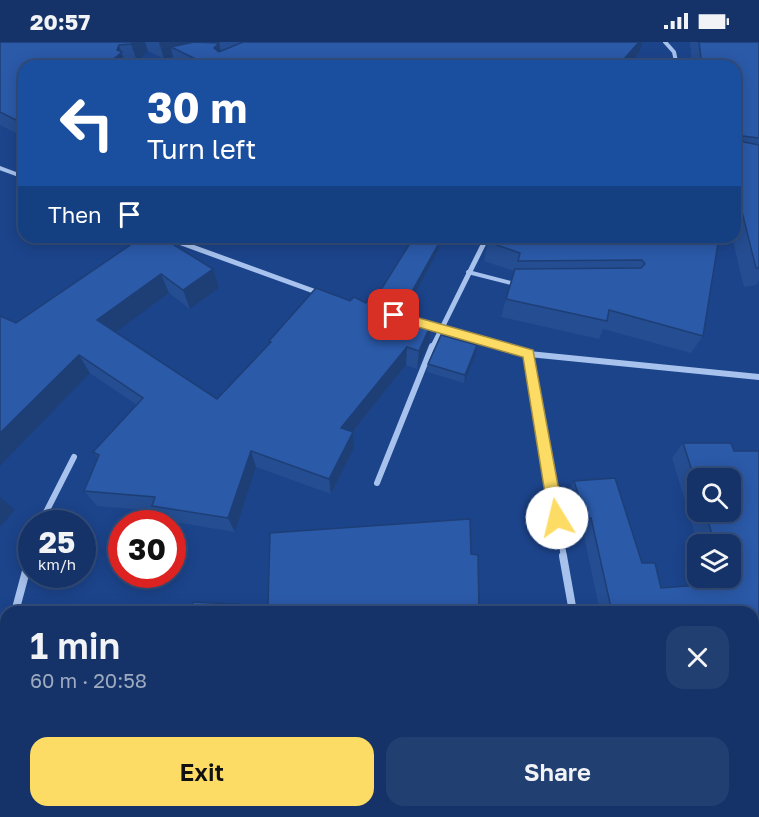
<!DOCTYPE html>
<meta charset="utf-8">
<style>
:root{--surface:#153368;--page:#223f71;--text:#f1f3f6;--muted:#9daac0;--line:#344e7c;--accent:#fddc65}
body{margin:0;font-family:"Golos Text",sans-serif;background:var(--page);color:var(--text);height:100vh;display:flex;flex-direction:column;font-size:22px;white-space:nowrap}
*{box-sizing:border-box;margin:0}
p{font-size:20px;color:var(--muted)}
.icon{flex:none;width:33px;height:33px;fill:none;stroke:currentColor;stroke-width:2;stroke-linecap:round;stroke-linejoin:round}
.map{position:relative;flex:1;overflow:hidden}
.details{position:absolute;left:0px;top:564px;width:759px;height:212px;display:flex;flex-direction:column;background:var(--surface);border-radius:18px 18px 0 0;box-shadow:0 3px 15px #0003,0 0 0 2px var(--line)}
.details>*{flex:none}
.guide{position:absolute;left:18px;top:18px;width:723px;height:183px;border-radius:18px;box-shadow:0 3px 15px #0003,0 0 0 2px var(--line);background:#1a4fa0;color:#fff;overflow:hidden}
.buttons{position:absolute;left:687px;top:426px;display:grid;gap:12px}
.buttons a{display:grid;place-items:center;width:54px;height:54px;border-radius:12px;background:var(--surface);box-shadow:0 3px 15px #0003,0 0 0 2px var(--line);font-size:30px}
.speed{position:absolute;left:18px;top:468px;display:flex;gap:12px;font-size:30px;font-weight:700;text-align:center}
.speed>*{display:grid;place-content:center;width:78px;height:78px;border-radius:50%;background:var(--surface);box-shadow:0 3px 15px #0003,0 0 0 2px var(--line);line-height:1}
.speed small{font-size:15px;font-weight:400}
.speed .limit{border:9px solid #d22;background:#fff;color:#111}
.pin{position:absolute;display:grid;place-items:center;width:51px;height:51px;color:#fff;margin:-26px;border-radius:12px;box-shadow:0 3px 9px #0006}
.me{position:absolute;width:66px;margin:-33px;rotate:351deg;stroke-linejoin:round;filter:drop-shadow(0 0 4px #0008)}
.turn{display:flex;align-items:center;gap:21px;height:126px;padding:0 30px;font-size:27px}
.turn .icon{width:78px;height:78px;stroke-width:2.5}
.turn b{display:block;font-size:42px;line-height:51px}
.then{display:flex;align-items:center;height:57px;padding:0 30px;background:#0003;gap:12px;font-size:22px}
.round{display:grid;place-items:center;flex:none;width:63px;height:63px;border-radius:18px;background:var(--page)}
.head{display:flex;align-items:center;justify-content:space-between;height:102px;padding:0 30px}
h1{font-size:36px;font-weight:600;line-height:45px}
.action{display:flex;gap:12px;margin-top:auto;padding:12px 30px}
.action a{flex:1;height:69px;border-radius:18px;background:var(--accent);color:#111;font-size:24px;font-weight:600;line-height:69px;text-align:center}
.action a+a{background:var(--page);color:var(--text)}
.status{display:flex;justify-content:space-between;align-items:center;height:42px;padding:0 30px;background:var(--surface);direction:ltr}
.status svg{height:16px;fill:currentColor}
.map>svg:first-child{display:block}
.lines{fill:none;stroke-linecap:round;stroke-linejoin:round}
.service-far1{stroke:#a7c2ed;stroke-width:3}
.service{stroke:#a7c2ed;stroke-width:4}
.minor-far3{stroke:#a7c2ed;stroke-width:4}
.minor-far2{stroke:#a7c2ed;stroke-width:5}
.minor-far1{stroke:#a7c2ed;stroke-width:6}
.minor{stroke:#a7c2ed;stroke-width:8}
.wall{fill:#254d91;fill-rule:evenodd}
.shaded-wall{fill:#1e3f76}
.building{fill:#2b5aa9;stroke:#1e3f76;stroke-width:1.5}
.route{fill:#fddc65;stroke:#a48f42;stroke-width:1.5}
</style>
<div class="status"><b>20:57</b><svg viewBox="0 0 49 12"><path d="M0 12V9h3v3zM5 12V6h3v6zM10 12V3h3v9zM15 12V0h3v12zM26 1h20v11H26zM47 4h2v5h-2z"/></svg></div>
<div class="map">
<svg width="759" height="775" viewBox="0 0 759 775">
<rect width="100%" height="100%" fill="#1c448b"/>
<g class="lines">
<polyline class="service-far1" points="126,24 167,21 179,17"/>
<polyline class="service" points="468,230 515,242"/>
<g class="minor-far3">
<polyline points="665,0 674,10 677,24"/>
<polyline points="0,126 24,135"/>
</g>
<g class="minor-far2">
<polyline points="165,195 319,251"/>
<polyline points="424,283 506,306"/>
<polyline points="432,306 487,195"/>
</g>
<g class="minor-far1">
<polyline points="500,304 529,312 759,335"/>
<polyline points="529,312 564,515"/>
<polyline points="377,441 432,304"/>
<polyline points="40,482 74,415"/>
<polyline points="30,515 32,508"/>
</g>
<g class="minor">
<polyline points="563,514 573,570"/>
<polyline points="15,570 30,514"/>
<polyline points="0,626 6,603"/>
<polyline points="0,740 6,741"/>
<polyline points="227,770 270,775"/>
<polyline points="607,770 608,775"/>
</g>
</g>
<g class="wall">
<polygon points="0,0 643,0 639,11 628,24 177,24 175,23 173,15 164,17 148,9 137,19 24,24 24,95 0,83"/>
<polygon points="690,0 759,0 759,238 756,243 744,245 732,195 735,195 735,24 692,24"/>
<polygon points="142,195 219,246 190,267 169,251 115,291 217,357 270,302 269,299 350,259 366,261 377,254 439,201 438,209 405,271 400,270 432,280 430,298 417,327 406,323 353,390 354,406 331,452 256,425 235,490 162,478 155,469 97,464 84,449 97,415 93,410 137,363 16,281"/>
<polygon points="719,195 703,294 691,311 603,287 599,297 501,275 506,257 514,229 484,219 488,200"/>
<polygon points="477,303 476,312 464,341 427,330 428,322"/>
<path d="M683,401l51,8h25v281l-6,-18v-102h-153l-17,-81 -6,1 -10,-37 7,-14 68,82 19,25 49,-4 -2,-6h22v-34h-32l-26,-86zM698,436l32,34h-32z"/>
<polygon points="15,770 37,770 69,775 12,775"/>
</g>
<g class="shaded-wall">
<polygon points="133,0 145,0 148,9 137,19 131,2"/>
<polygon points="159,0 195,0 171,5 173,15 164,17"/>
<polygon points="639,0 643,0 639,11 628,24 618,24"/>
<polygon points="219,1 223,19 214,6"/>
<polygon points="119,3 126,24 105,24 117,8"/>
<polygon points="439,201 438,209 405,271 405,262"/>
<polygon points="213,227 219,246 190,267 183,248"/>
<polygon points="161,232 169,251 107,297 97,278"/>
<polygon points="401,261 400,280 396,269"/>
<polygon points="432,280 430,298 417,327 419,309"/>
<polygon points="477,303 476,312 464,341 465,333"/>
<polygon points="407,305 406,323 343,402 341,386"/>
<polygon points="79,313 90,331 0,424 0,391"/>
<polygon points="353,390 354,406 331,452 329,437"/>
<polygon points="251,409 256,425 235,490 228,476"/>
<polygon points="0,455 15,468 0,485"/>
</g>
<g class="building">
<polygon points="0,0 133,0 131,2 119,3 117,8 122,10 105,24 24,24 24,82 0,70"/>
<polygon points="194,0 219,1 214,6 219,10 243,0 639,0 618,24 210,24 171,5"/>
<polygon points="699,0 759,0 759,96 743,94 741,97 744,100 759,103 759,226 756,226 735,142 735,24 702,24"/>
<polygon points="142,195 161,195 213,227 183,248 161,232 97,278 217,357 271,300 269,299 316,246 350,259 354,255 366,261 371,252 401,261 396,269 432,280 419,309 407,305 341,386 353,390 329,437 251,409 228,476 152,464 155,455 84,449 99,413 93,410 143,356 79,313 0,391 0,274 16,281"/>
<polygon points="414,195 429,195 439,201 405,262 377,254"/>
<polygon points="491,195 719,195 703,294 609,268 607,279 506,257 515,227 641,226 645,222 642,218 520,219 518,219 520,211 488,200"/>
<polygon points="441,293 477,303 465,333 428,322"/>
<polygon points="683,401 731,401 734,409 759,409 759,646 753,646 753,570 612,570 591,476 586,477 574,439 615,436 642,521 655,521 661,546 727,541 726,536 730,536 730,502 715,502 705,470 730,470 730,436 698,436 698,447"/>
<polygon points="470,477 471,512 478,513 479,570 191,570 193,560 268,564 270,491"/>
<polygon points="15,770 17,770 54,775 12,775"/>
</g>
<polygon class="route" points="394,269 533,308 564,476 562,481 557,483 552,481 549,476 523,315 390,277 390,270"/>
</svg>
<div class="buttons">
<a><svg class="icon" aria-label="search" viewBox="0 0 24 24"><circle cx="10" cy="10" r="6"/><path d="M15 15l6 6"/></svg></a>
<a><svg class="icon" aria-label="layers" viewBox="0 0 24 24"><path d="M12 4l9 5-9 5-9-5zM3 14l9 5 9-5"/></svg></a>
</div>
<div class="speed"><div>25<small>km/h</small></div><div class="limit">30</div></div>
<div class="pin" style="left:394px;top:273px;background:#d93025"><svg class="icon" aria-label="arrive" viewBox="0 0 24 24"><path d="M6 21V4h12l-3 4 3 4H6"/></svg></div>
<svg class="me" style="left:557px;top:476px" viewBox="-20 -20 40 40"><circle r="19" fill="#fff"/><path d="M0-13L10 11 0 6-10 11z" fill="#fddc65"/></svg>
<div class="guide">
<div class="turn"><svg class="icon" aria-label="left" viewBox="0 0 24 24"><path d="M17 20v-9H6M10 6l-5 5 5 5"/></svg><div><b>30 m</b>Turn left</div></div>
<div class="then">Then<svg class="icon" aria-label="arrive" viewBox="0 0 24 24"><path d="M6 21V4h12l-3 4 3 4H6"/></svg></div>
</div>
<section class="details">
<div class="head"><div><h1>1 min</h1><p>60 m · 20:58</p></div><a class="round"><svg class="icon" aria-label="close" viewBox="0 0 24 24"><path d="M6 6l12 12M18 6L6 18"/></svg></a></div>
<div class="action"><a>Exit</a><a>Share</a></div>
</section>
</div>
